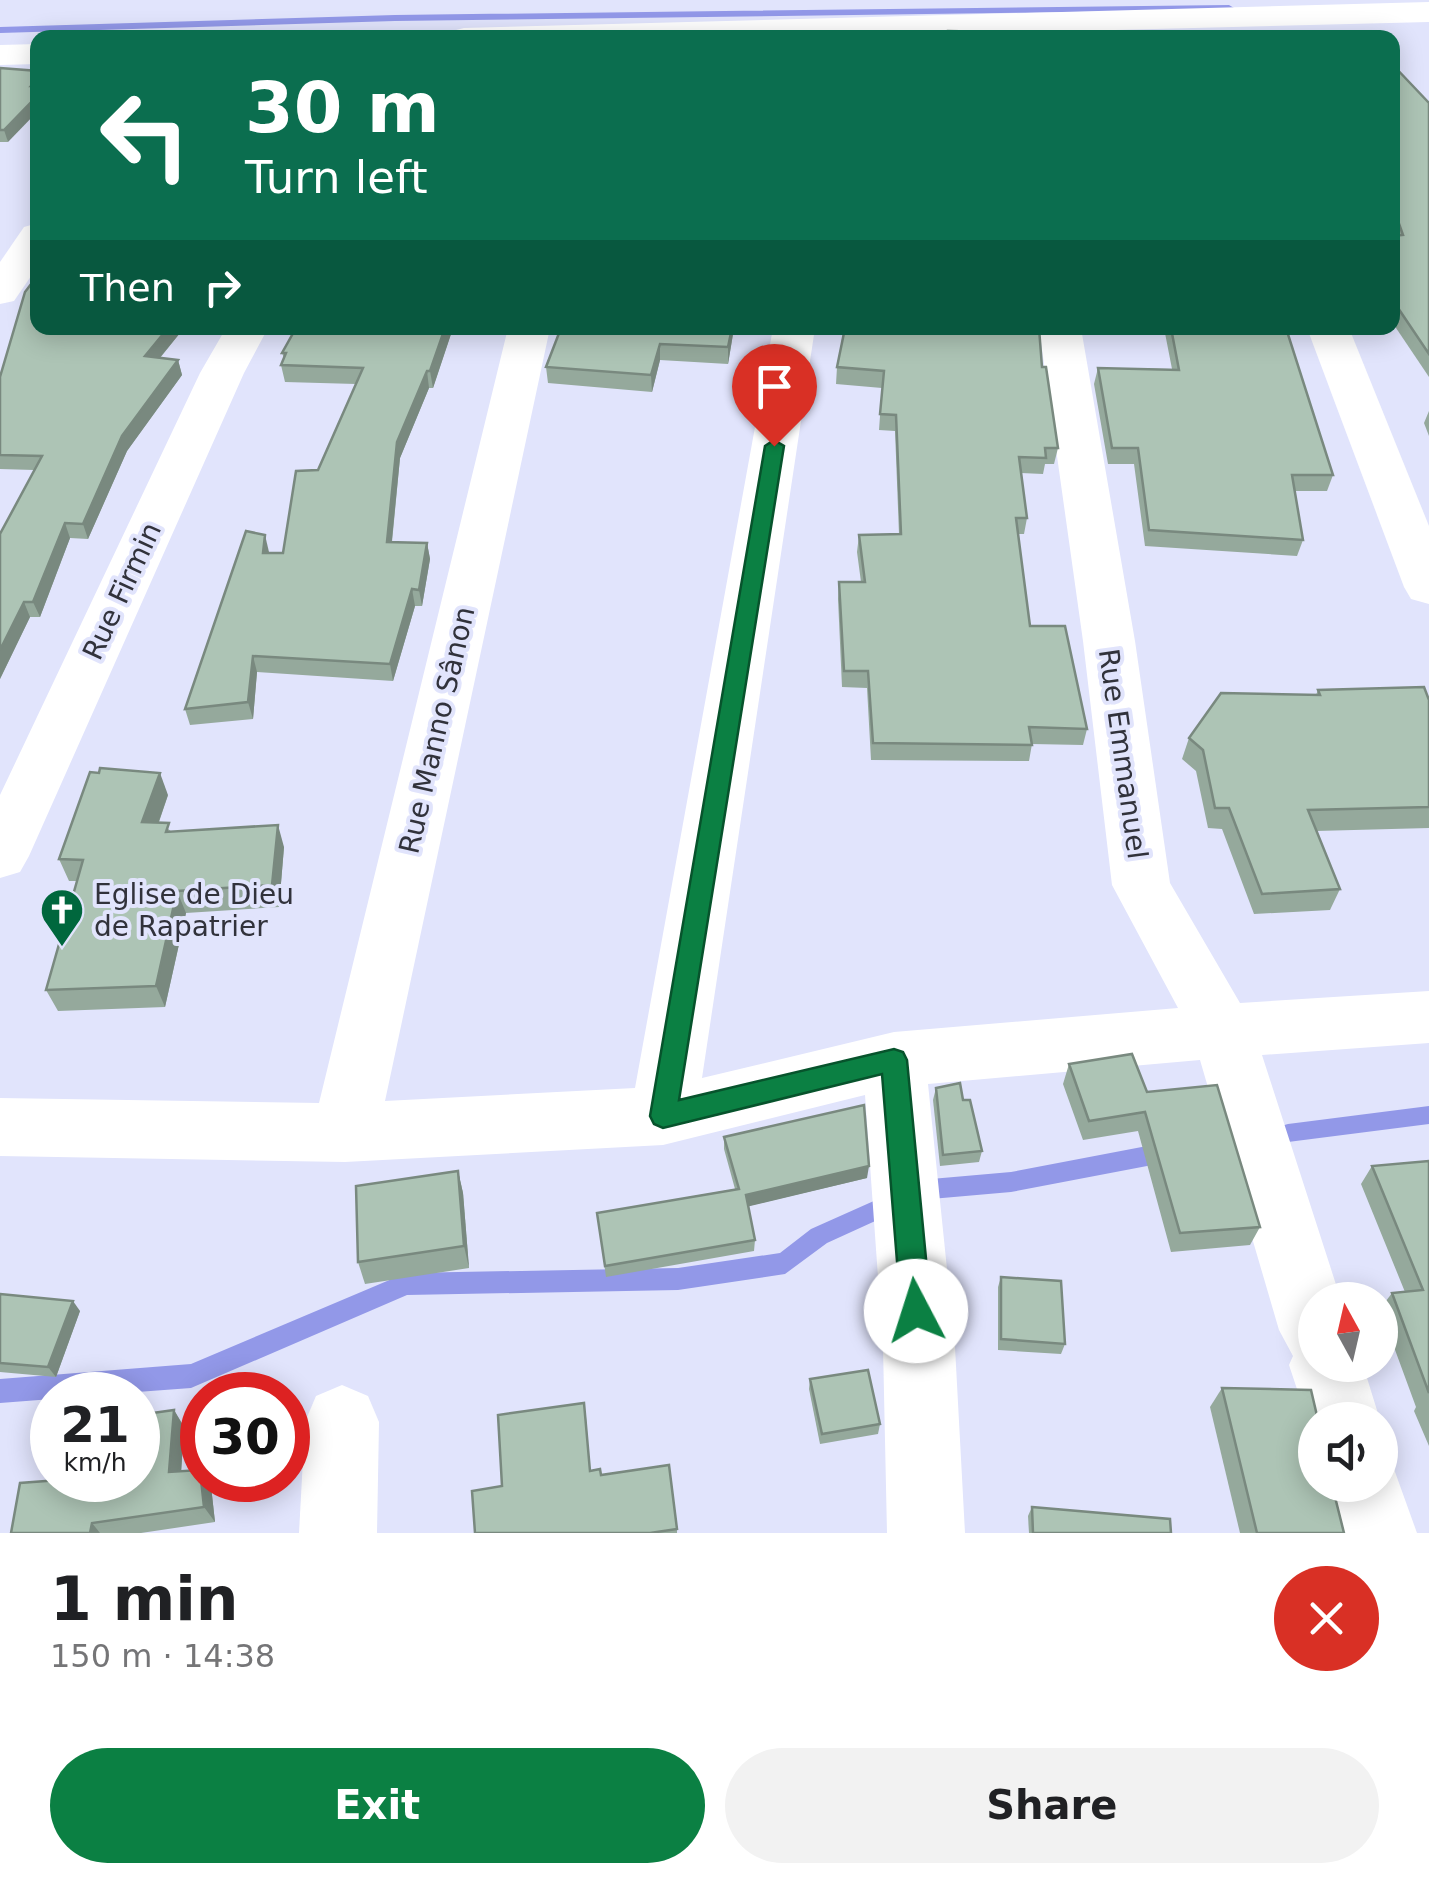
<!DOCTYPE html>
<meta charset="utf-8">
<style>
:root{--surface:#fff;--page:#f2f2f2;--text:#202124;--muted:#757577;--accent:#0b8043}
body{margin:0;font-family:"DejaVu Sans",sans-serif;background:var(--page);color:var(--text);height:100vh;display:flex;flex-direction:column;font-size:38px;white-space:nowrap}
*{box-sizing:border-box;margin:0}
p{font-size:32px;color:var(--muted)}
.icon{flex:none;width:55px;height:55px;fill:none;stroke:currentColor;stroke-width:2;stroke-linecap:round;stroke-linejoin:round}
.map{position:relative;height:1533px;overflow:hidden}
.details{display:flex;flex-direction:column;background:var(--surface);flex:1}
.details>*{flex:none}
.hud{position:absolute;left:30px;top:30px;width:1370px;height:305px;border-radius:20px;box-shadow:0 5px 25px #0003;background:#0b6e4f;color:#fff;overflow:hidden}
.needle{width:65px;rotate:352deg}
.fabs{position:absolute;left:1298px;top:1282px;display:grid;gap:20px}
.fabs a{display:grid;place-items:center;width:100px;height:100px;border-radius:50%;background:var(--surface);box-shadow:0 5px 25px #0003;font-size:50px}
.speed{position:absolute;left:30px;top:1372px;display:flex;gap:20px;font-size:50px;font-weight:700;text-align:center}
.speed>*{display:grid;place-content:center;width:130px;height:130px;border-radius:50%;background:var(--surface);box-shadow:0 5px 25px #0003;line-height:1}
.speed small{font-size:25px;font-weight:400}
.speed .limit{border:15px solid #d22;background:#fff;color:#111}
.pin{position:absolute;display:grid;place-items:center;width:85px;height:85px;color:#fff;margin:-102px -42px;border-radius:50% 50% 50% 0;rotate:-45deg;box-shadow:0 0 10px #0007}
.pin .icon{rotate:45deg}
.me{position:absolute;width:110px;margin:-55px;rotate:355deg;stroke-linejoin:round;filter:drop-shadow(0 0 8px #0008)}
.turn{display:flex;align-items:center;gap:35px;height:210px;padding:0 50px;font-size:45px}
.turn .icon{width:130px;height:130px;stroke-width:2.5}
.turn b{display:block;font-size:70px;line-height:85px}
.then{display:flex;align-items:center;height:95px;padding:0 50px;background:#0003;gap:20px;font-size:38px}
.round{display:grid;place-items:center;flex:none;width:105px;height:105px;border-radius:52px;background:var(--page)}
.headline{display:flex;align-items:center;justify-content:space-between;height:170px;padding:0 50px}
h1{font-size:60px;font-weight:800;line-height:75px}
.action{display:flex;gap:20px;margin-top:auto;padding:20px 50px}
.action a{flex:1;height:115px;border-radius:60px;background:var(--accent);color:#fff;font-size:40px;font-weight:800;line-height:115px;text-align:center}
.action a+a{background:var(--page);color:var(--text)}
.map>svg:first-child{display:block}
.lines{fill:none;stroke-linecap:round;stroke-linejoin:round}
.stream{fill:#9298e8;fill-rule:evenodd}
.minor{fill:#fff;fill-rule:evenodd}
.wall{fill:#95a99c}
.shaded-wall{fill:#79897f}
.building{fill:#adc4b5;stroke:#79897f;stroke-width:2.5}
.route{fill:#0b8043;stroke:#07532c;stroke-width:2.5}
.labels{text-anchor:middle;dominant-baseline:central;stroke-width:8;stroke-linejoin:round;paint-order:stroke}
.street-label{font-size:28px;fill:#31323b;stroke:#e1e4fc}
.poi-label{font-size:28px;fill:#31323b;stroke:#e1e4fc;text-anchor:start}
</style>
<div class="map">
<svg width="1429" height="1533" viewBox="0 0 1429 1533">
<rect width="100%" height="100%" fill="#e1e4fc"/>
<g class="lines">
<g class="stream">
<polygon points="1229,5 1234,8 1233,10 395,21 0,33 0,27 395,15"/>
<polygon points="1429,1106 1429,1124 1288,1142 1281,1140 1277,1133 1281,1126 1288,1124"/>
<polygon points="1168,1142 1175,1145 1179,1152 1175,1159 1168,1162 1011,1192 931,1199 923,1196 920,1189 923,1182 931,1179 1011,1172"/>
<polygon points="876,1200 884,1203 887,1210 884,1217 827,1243 785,1274 678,1290 407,1295 191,1388 97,1395 52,1395 52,1399 0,1403 0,1379 191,1364 406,1273 678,1268 780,1253 811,1229"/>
</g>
<g class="minor">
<polygon points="1429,2 1429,22 804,38 448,38 452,31 464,28"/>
<polygon points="38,44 38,64 0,65 0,45"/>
<polygon points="38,223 38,266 14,301 0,304 0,262 24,227"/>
<polygon points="226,328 268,328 244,373 29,856 20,872 0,878 0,795 200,373"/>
<polygon points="508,328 550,328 385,1101 635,1088 773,328 815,328 702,1078 894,1032 1178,1008 1112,885 1083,641 1039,328 1081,328 1135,641 1170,883 1240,1003 1429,991 1429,1043 1262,1055 1341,1300 1315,1300 1315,1365 1363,1365 1380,1420 1380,1421 1315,1420 1315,1443 1289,1365 1293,1356 1279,1330 1200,1060 928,1084 955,1347 965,1533 887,1533 883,1347 865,1095 663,1145 345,1162 0,1156 0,1098 319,1103"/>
<polygon points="1307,328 1349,328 1429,526 1429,604 1411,599 1404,587"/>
<polygon points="342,1385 368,1396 379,1422 377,1533 299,1533 305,1422 316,1396"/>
<polygon points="1380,1454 1390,1458 1417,1533 1339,1533 1325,1485 1380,1485"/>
</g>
</g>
<g class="wall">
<polygon points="1392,64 1429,103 1429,377 1392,322"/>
<polygon points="0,68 8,142 0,142"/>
<polygon points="38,328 184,328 160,358 178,360 182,375 127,451 88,539 70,538 40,617 30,617 0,679 34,470 0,469 0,377"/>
<polygon points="296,328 453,328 433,388 429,388 400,458 392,542 427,543 430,559 422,606 415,606 393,681 257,672 253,719 190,725 185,709 269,553 283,553 356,384 285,382 281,365 284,358 282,353"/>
<polygon points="734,328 728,364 660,360 652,392 548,383 546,367"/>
<polygon points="844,328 1039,328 1042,367 1058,448 1054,464 1045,464 1043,474 1021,473 1027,518 1024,534 1018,534 1030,626 1087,729 1083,745 1032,744 1029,761 871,760 867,688 842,687 838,599 839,582 861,582 857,552 859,535 899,534 895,431 879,430 882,388 836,384 837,367"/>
<polygon points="1164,328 1286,328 1333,475 1327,491 1295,491 1303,540 1297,556 1145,546 1134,464 1108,464 1094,384 1098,368 1172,369"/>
<polygon points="1429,411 1429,436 1424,423"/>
<polygon points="1318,690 1429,700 1429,828 1316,831 1340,889 1330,910 1254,914 1222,829 1208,828 1196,771 1182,759 1189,738 1316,695"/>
<polygon points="168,795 159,822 172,832 284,847 279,907 186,913 165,1007 58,1011 46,990 77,881 69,881 59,859"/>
<polygon points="1069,1064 1147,1092 1260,1227 1250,1245 1171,1252 1138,1131 1083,1140 1063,1084"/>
<polygon points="936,1088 963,1100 982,1151 979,1162 940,1166 933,1100"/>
<polygon points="724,1137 867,1178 748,1206 755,1240 754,1251 606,1277 597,1213 735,1189 724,1149"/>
<polygon points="1429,1161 1429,1446 1414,1411 1416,1407 1380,1309 1392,1293 1405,1292 1361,1184 1372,1166"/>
<polygon points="458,1171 463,1193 469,1268 365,1284 358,1262"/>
<polygon points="1001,1277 1065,1344 1061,1354 998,1350 998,1287"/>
<polygon points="0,1294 80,1311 56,1377 0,1372"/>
<polygon points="810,1379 880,1424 878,1434 820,1444 809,1389"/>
<polygon points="1222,1388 1315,1485 1344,1533 1240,1533 1210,1407"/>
<polygon points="174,1410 184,1427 181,1472 200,1470 202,1474 202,1480 211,1486 215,1522 141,1533 11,1533 138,1480"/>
<polygon points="586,1417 590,1471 601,1475 677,1529 677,1533 475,1533 502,1486"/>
<polygon points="1032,1507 1171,1533 1029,1533 1028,1516"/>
</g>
<g class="shaded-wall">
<polygon points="38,78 38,111 8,142 4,130"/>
<polygon points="168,328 184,328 149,371 145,356"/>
<polygon points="445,328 453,328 433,388 430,371"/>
<polygon points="732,328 734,328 728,364 728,347"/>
<polygon points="660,344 660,360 652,392 651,375"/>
<polygon points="178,360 182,375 127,451 88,539 83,524 122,436"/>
<polygon points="427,371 429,388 400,458 390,559 387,542 397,442"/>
<polygon points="65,523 70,538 40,617 33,602"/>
<polygon points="265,535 269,552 267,569 263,553"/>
<polygon points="427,543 430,559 422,606 419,590"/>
<polygon points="412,589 415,606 393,681 390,664"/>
<polygon points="24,602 30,617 0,679 0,650"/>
<polygon points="253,656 257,672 253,719 248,702"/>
<polygon points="160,773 168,795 151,844 142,822"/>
<polygon points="278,825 284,847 279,907 272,885"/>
<polygon points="177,891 186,913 165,1007 156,986"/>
<polygon points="869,1166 867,1178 746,1207 746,1195"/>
<polygon points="458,1171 463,1193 469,1268 464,1246"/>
<polygon points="73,1301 80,1311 56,1377 48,1367"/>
<polygon points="174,1410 184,1427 180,1489 169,1472"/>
<polygon points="200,1470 202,1474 202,1480 206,1480 211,1486 215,1522 204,1507"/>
<polygon points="92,1523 100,1533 90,1533"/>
</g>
<g class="building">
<polygon points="948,31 1044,33 1048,38 948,38"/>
<polygon points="1392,64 1429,103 1429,354 1392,299 1392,236 1403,235 1392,204"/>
<polygon points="0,68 38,71 38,78 31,86 38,86 38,95 4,130 0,130"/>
<polygon points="38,275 38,328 168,328 145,356 178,360 122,436 83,524 65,523 33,602 24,602 0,650 0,534 42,456 0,455 0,377 25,292"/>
<polygon points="296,328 445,328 430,371 427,371 397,442 387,542 427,543 419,590 412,589 390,664 253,656 248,702 185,709 246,531 265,535 263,553 283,553 296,471 318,470 363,368 281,365 286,353 282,353"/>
<polygon points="561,328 732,328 728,347 660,344 651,375 546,367"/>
<polygon points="845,328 1039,328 1042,367 1046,367 1058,448 1045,448 1046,458 1019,457 1027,518 1016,518 1030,626 1065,626 1087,729 1029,727 1032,745 873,743 868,671 844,671 839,582 865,582 859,535 901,534 896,415 880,414 884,371 837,367"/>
<polygon points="1171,328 1286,328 1333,475 1292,475 1303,540 1149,530 1138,448 1112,448 1098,368 1179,370"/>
<polygon points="1424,687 1429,700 1429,807 1308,810 1340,889 1262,894 1229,808 1215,808 1203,750 1189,738 1221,693 1320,695 1318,690"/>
<polygon points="100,768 160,773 142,822 169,823 166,832 278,825 272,885 177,891 156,986 46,990 83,860 59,859 90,772 99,773"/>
<polygon points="1132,1054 1147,1092 1217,1085 1260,1227 1180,1233 1145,1112 1089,1121 1069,1064"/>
<polygon points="960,1083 963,1100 970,1100 982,1151 943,1155 936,1088"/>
<polygon points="864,1105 869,1166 746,1195 755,1240 605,1266 597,1213 739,1189 724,1137"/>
<polygon points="1429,1161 1429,1393 1392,1293 1423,1290 1372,1166"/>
<polygon points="458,1171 464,1246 358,1262 356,1186"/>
<polygon points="1001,1277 1061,1281 1065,1344 1001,1339"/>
<polygon points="0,1294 73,1301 48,1367 0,1363"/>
<polygon points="868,1370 880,1424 822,1434 810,1379"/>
<polygon points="1222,1388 1311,1390 1318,1420 1315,1420 1315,1485 1332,1485 1344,1533 1257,1533"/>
<polygon points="584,1403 590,1471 600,1469 601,1475 669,1465 677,1529 650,1533 475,1533 472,1491 502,1486 498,1415"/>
<polygon points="174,1410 169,1472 200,1470 204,1507 92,1523 90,1533 11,1533 20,1483 59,1480 138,1480 138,1415"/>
<polygon points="1032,1507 1170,1519 1171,1533 1033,1533"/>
</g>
<polygon class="route" points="774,440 784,446 679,1100 894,1049 903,1052 907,1060 931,1311 926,1321 916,1325 905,1321 901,1311 882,1074 663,1128 654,1124 650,1116 765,446"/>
<defs>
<g id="church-pin" transform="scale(2.25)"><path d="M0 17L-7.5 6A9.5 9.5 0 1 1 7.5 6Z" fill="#00673d" stroke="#e1e4fc"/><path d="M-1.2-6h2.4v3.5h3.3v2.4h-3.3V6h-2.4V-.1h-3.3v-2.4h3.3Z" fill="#fff"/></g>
</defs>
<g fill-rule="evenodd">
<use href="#church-pin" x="62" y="910"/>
</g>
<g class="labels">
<g class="street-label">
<text transform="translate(122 591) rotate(-65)">Rue Firmin</text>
<text transform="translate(437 730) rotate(-77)">Rue Manno Sânon</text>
<text transform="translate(1123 754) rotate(82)">Rue Emmanuel</text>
</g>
<g class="poi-label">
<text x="94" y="894">Eglise de Dieu<tspan x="94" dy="32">de Rapatrier</tspan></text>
</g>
</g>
</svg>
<div class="fabs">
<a><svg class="needle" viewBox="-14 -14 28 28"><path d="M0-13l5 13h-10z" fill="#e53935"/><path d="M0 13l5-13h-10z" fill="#757577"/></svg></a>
<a><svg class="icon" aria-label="sound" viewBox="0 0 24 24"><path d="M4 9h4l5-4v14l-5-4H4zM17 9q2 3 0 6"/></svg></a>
</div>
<div class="speed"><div>21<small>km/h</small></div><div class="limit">30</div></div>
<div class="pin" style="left:774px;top:446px;background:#d93025"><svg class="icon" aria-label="arrive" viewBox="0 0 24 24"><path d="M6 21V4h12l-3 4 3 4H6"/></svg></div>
<svg class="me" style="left:916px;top:1311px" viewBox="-20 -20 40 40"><circle r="19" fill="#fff"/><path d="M0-13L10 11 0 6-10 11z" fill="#0b8043"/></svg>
<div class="hud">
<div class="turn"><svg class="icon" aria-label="left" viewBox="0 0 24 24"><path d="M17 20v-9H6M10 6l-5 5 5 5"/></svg><div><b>30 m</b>Turn left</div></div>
<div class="then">Then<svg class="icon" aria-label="right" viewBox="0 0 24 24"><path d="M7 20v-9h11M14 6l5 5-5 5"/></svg></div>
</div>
</div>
<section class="details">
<div class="headline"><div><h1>1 min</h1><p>150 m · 14:38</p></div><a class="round" style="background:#d93025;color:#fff"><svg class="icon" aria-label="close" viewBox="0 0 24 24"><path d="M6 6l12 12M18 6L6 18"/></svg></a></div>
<div class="action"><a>Exit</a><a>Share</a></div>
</section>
